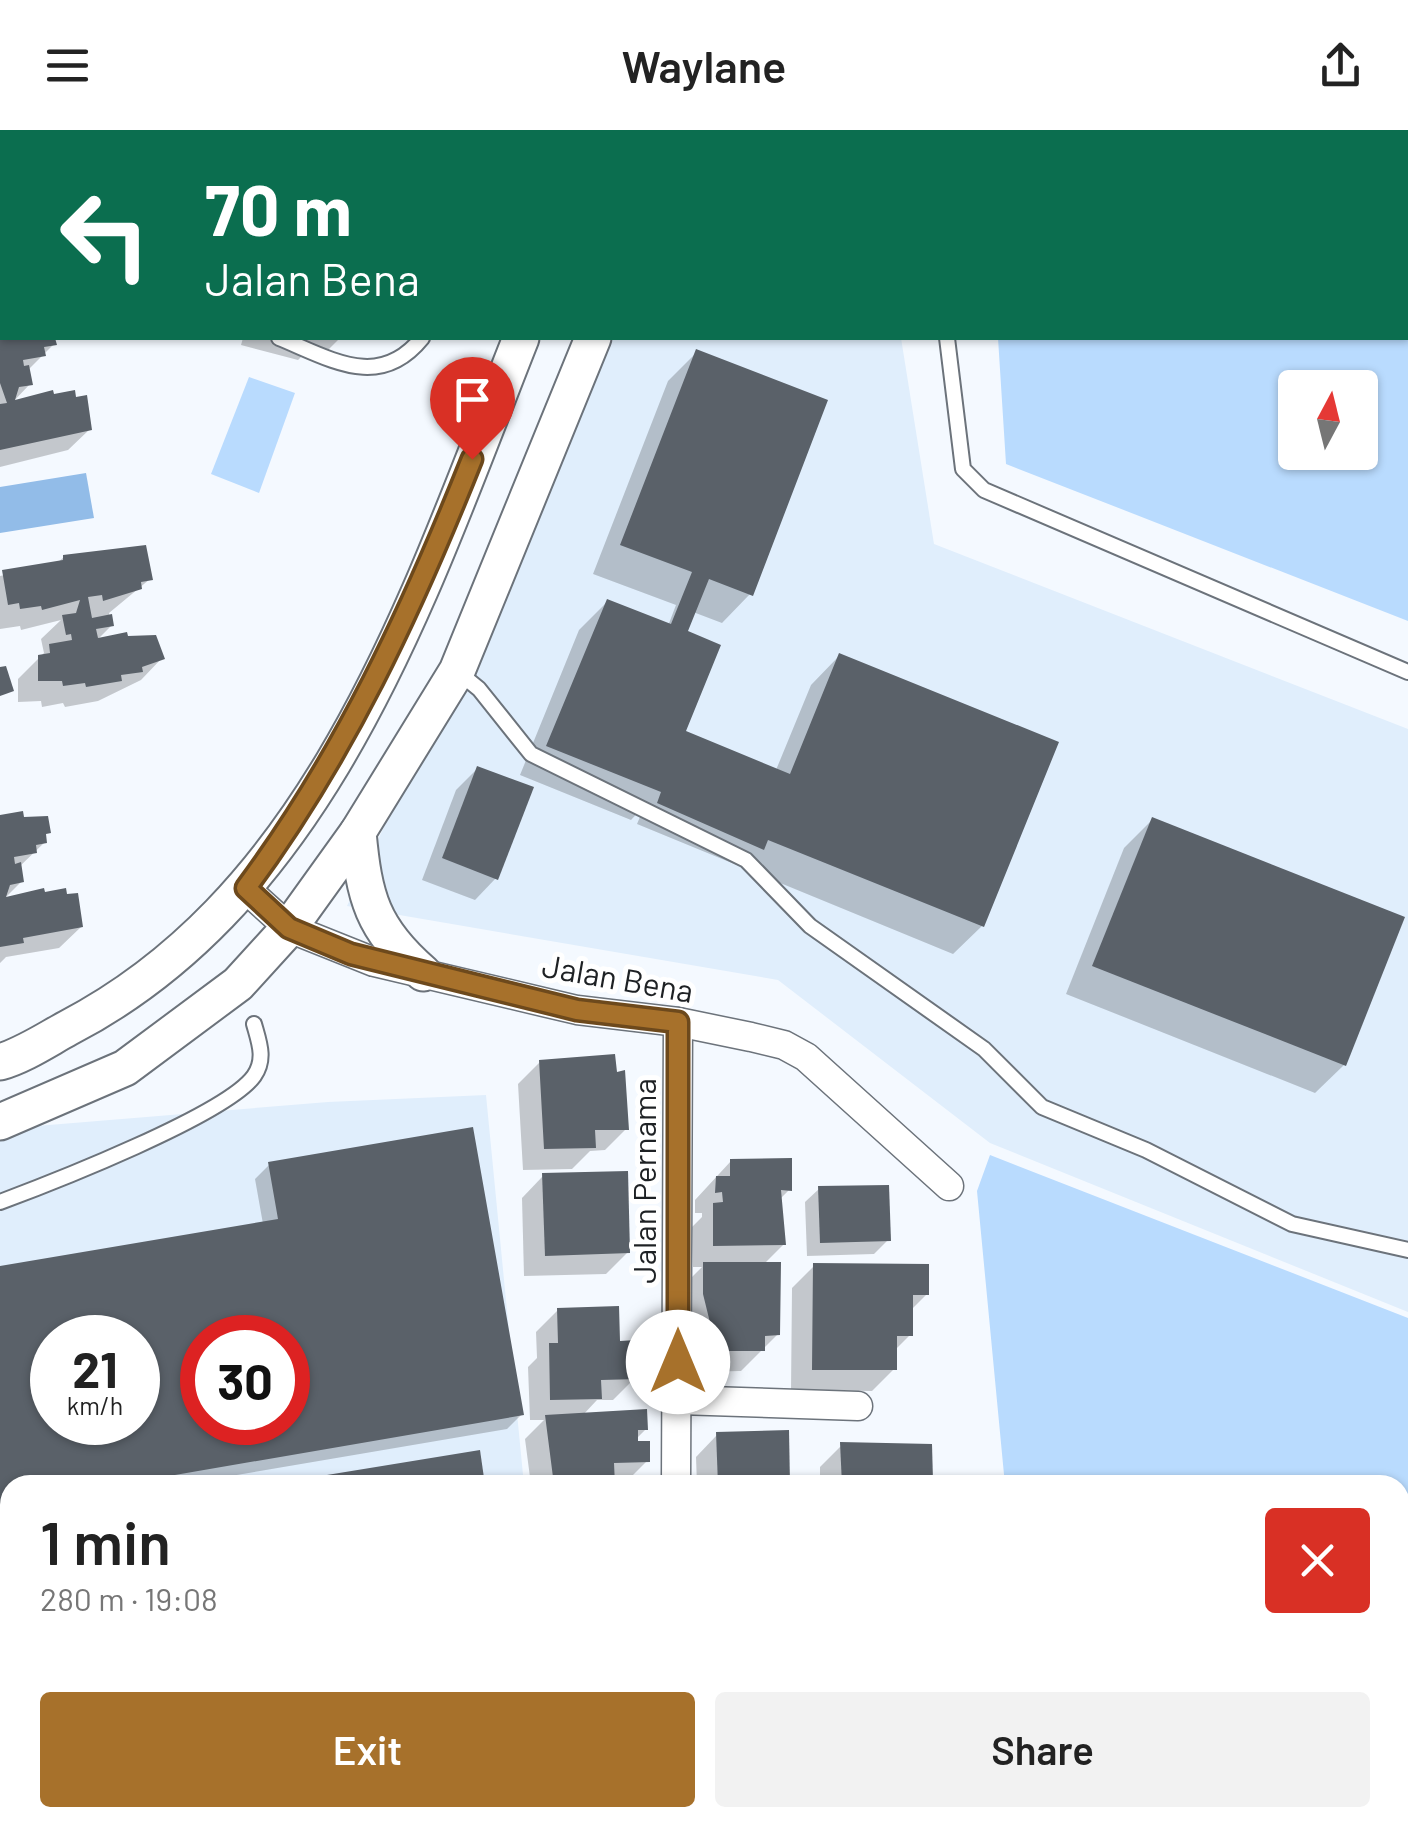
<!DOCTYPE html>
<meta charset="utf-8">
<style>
:root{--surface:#fff;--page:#f2f2f2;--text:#222;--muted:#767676;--accent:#a7712b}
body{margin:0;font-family:Barlow,sans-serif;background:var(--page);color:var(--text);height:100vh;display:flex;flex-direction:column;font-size:38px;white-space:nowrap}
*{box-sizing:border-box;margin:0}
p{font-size:32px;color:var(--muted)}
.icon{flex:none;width:55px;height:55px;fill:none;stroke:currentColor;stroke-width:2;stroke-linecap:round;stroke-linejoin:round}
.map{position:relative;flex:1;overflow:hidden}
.drawer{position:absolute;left:0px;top:1345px;width:1410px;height:352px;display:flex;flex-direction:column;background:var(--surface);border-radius:30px 30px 0 0;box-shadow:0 2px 8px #0004}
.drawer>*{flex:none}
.banner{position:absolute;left:0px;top:0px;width:1410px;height:210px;box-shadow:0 2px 8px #0004;background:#0b6e4f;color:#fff;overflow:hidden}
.needle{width:65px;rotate:7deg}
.buttons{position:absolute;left:1278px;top:240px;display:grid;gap:20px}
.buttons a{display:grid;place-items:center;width:100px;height:100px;border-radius:10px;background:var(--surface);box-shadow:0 2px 8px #0004;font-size:50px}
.speed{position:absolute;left:30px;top:1185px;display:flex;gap:20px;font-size:50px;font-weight:700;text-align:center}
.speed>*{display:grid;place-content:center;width:130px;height:130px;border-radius:50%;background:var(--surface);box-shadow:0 2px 8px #0004;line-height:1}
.speed small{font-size:25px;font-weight:400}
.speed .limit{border:15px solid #d22;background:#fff;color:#111}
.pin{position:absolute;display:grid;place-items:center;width:85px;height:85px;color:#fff;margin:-102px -42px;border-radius:50% 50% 50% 0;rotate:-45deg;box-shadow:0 0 10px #0007}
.pin .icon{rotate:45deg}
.me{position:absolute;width:110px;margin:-55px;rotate:0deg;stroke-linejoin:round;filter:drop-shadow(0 0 8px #0008)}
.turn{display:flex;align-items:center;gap:35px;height:210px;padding:0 40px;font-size:45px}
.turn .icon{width:130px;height:130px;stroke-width:2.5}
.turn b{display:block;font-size:70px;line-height:85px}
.round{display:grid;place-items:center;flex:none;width:105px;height:105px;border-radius:10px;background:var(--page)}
.head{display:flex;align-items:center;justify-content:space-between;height:170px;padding:0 40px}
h1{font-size:60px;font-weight:600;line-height:75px}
.primary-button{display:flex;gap:20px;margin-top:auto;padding:20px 40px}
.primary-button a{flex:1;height:115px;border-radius:10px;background:var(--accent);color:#fff;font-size:40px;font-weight:600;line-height:115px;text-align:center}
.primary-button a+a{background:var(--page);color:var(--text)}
header{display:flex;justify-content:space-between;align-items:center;height:130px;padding:0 40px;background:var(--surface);font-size:45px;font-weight:600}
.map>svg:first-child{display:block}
.built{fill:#e0eefc;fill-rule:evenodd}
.green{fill:#b9dbfe;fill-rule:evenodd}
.water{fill:#92bce8}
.shadow{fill:#0003;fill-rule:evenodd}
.building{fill:#5a6169;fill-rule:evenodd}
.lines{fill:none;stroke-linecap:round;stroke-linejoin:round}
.service-casing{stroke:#6c737b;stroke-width:18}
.minor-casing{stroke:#6c737b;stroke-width:31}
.tertiary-casing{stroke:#6c737b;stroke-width:39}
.service{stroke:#fff;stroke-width:14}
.minor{stroke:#fff;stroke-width:28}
.tertiary{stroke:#fff;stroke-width:35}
.route-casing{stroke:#6d491c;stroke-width:25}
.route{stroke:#a7712b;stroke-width:18}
.labels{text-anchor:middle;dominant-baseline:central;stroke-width:10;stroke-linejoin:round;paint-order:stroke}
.street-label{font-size:32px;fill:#1e2124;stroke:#fff}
</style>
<header><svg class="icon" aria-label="menu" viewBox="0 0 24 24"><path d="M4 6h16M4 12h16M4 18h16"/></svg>Waylane<svg class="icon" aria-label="share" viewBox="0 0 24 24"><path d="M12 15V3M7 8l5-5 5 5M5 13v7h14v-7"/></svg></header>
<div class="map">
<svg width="1408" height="1697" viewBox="0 0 1408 1697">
<rect width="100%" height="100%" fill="#f4f9ff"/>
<g class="built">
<polygon points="612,208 901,208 934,414 1408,599 1408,1182 990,1013 778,850 347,776"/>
<path d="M486,965l38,390h-514v333h547l1,9h-558v-698l328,-27zM52,1208h86v84h-86zM202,1208h86v84h-86z"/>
<polygon points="1408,1358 1408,1697 1186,1697 1193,1688 1400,1688 1400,1387"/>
</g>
<g class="green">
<path d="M1042,0h366v491l-402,-157 -8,-126h410v-206zM1295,258h65v64h-65z"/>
<polygon points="249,247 295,263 259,363 211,344"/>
<polygon points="990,1025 1408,1188 1408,1466 1400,1493 1400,1355 1005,1355 977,1061"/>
<polygon points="1037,1688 1170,1688 1164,1697 1038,1697"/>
</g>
<polygon class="water" points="86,343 94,388 0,403 0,357"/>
<g class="shadow">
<polygon points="313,0 473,0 312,2"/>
<polygon points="0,187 2,208 54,208 54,214 28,240 30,254 11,274 90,299 68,320 0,337"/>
<polygon points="243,208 340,208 318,230 304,224 298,230 241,215"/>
<polygon points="697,222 750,464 722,493 693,482 686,500 683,602 776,640 811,555 839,526 982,796 953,824 637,694 645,675 631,690 520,645 579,500 607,472 668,496 676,475 593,444 668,251"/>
<polygon points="64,427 150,449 109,483 111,496 96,511 162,528 141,550 98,571 65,577 63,573 42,577 41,571 18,572 18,549 44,523 41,509 61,490 21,500 20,496 0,499 0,446 57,433"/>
<polygon points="478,638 496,748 475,770 422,750 456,660"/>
<polygon points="0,688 45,712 19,737 21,752 2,771 81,797 59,818 6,827 0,833"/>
<polygon points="1152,690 1344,935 1315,963 1066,864 1124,718"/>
<polygon points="540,932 626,999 605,1020 590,1021 572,1039 523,1040 518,954"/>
<polygon points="731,1031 789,1060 780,1069 784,1114 764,1134 778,1204 741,1241 696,1242 683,1187 682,1157 702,1137 693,1137 692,1097 702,1087 702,1083 695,1083 695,1070"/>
<path d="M269,1035l252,250 -14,14 -329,56h-168v29l-10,2v-247l263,-45 -8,-45zM52,1208h86v84h-86zM202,1208h86v84h-86z"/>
<polygon points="543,1046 628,1122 606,1144 524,1146 522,1068"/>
<polygon points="820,1058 888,1110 874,1124 807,1126 805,1072"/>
<polygon points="814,1136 927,1164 911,1180 910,1205 894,1221 894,1239 872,1261 791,1260 792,1158"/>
<polygon points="558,1180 618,1214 635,1248 613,1270 597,1270 582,1286 646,1299 636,1309 648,1330 626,1352 531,1355 525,1309 544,1290 530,1290 528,1237 537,1228 536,1202"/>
<polygon points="717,1305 788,1355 697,1355 696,1327"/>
<polygon points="842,1315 930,1350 925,1355 820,1355 820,1337"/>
<polygon points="10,1398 10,1667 0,1669 0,1400"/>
<polygon points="294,1688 510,1688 512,1697 232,1697"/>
<polygon points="569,1688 623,1688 613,1697 569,1697"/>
<polygon points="808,1688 871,1688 870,1689"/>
<polygon points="898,1688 945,1688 937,1696 898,1695"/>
</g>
<g class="building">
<polygon points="0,208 55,208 57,215 44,217 46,226 23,230 24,236 29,235 33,255 19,257 15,270 53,260 54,264 75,260 76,267 87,265 92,300 0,320 0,274 7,273 0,253"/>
<polygon points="696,219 828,270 753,466 709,449 688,501 721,515 686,601 790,644 839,523 1059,612 984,797 768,710 764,720 657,673 661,662 546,616 607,469 671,494 692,442 620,415"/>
<polygon points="146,415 153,450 141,452 142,459 103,471 102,465 88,467 92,488 112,484 114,496 96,499 98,508 127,502 128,506 156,505 165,529 142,537 143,542 121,545 122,551 86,557 85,553 63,556 62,551 38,551 38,525 50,523 49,514 72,510 71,504 66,505 62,485 76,483 80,470 42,480 41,476 20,479 19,473 8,475 2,440 63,430 63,425"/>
<polygon points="6,536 14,561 0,566 0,537"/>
<polygon points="477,636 534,657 498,750 442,728"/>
<polygon points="23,681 24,687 48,686 51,703 46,704 47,713 36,715 37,723 14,727 15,734 21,732 24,752 10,755 6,767 44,758 45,762 66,758 67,764 78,763 83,797 23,808 24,813 0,817 0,685"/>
<polygon points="1152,687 1405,787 1346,936 1092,836"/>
<polygon points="615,924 617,942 625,940 629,1000 595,1000 596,1018 544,1019 539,930"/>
<path d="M473,997l51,288 -407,70h-107v18l-10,2v-239l278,-47 -10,-57zM52,1208h86v84h-86zM202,1208h86v84h-86z"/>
<polygon points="792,1028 792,1061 781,1060 786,1115 713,1116 713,1073 723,1072 722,1062 715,1063 716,1046 730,1046 730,1029"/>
<polygon points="628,1041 630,1123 545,1126 542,1043"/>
<polygon points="889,1055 891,1111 820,1113 818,1056"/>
<polygon points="703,1132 781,1132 780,1205 765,1206 765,1221 717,1221 703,1164"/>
<polygon points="813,1133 929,1134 929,1165 913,1165 913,1206 897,1206 897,1240 812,1240"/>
<polygon points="619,1176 620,1211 636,1210 638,1249 601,1250 602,1269 550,1270 549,1213 558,1213 557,1178"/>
<polygon points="647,1279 648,1300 638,1300 638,1311 650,1311 650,1332 614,1333 615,1355 554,1355 545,1285"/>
<polygon points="789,1300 790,1355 718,1355 716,1302"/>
<polygon points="840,1312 932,1314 933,1351 842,1355"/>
<polygon points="480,1320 485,1355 278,1355 278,1353"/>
<polygon points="10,1396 10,1657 0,1658 0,1398"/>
<polygon points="277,1688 513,1688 514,1697 230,1697"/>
</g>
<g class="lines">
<g class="service-casing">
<g id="service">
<polyline points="54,0 56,2"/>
<polyline points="510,2 511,0"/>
<polyline points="990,2 991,0"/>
<path d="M279,208c52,21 100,53 143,0"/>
<polyline points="947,208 963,339 984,360 1408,542"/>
<polyline points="457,541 479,559 531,624 746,730 810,796 984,919 1042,977 1146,1020 1292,1094 1408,1120"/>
<path d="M0,1072c51,-19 226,-87 254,-126 12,-17 5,-34 0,-52"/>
<polyline points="0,1686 10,1684"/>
</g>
</g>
<g class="minor-casing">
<g id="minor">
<polyline points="246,759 289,798 374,832 577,880 678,892 751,907 784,915 806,927 949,1056"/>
<polyline points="679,1270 858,1276"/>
<polyline points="676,1355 678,892"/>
<polyline points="1400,1585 1408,1585"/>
<polyline points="1213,1697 1221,1688"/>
</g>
</g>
<g class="tertiary-casing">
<g id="tertiary">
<polyline points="602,2 603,0"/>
<polyline points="674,2 675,0"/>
<path d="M358,702c6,65 14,97 65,141"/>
<path d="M0,932c24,-7 46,-22 68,-34 257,-134 353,-438 453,-690"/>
<polyline points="0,992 125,938 238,854 289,798 358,702 457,541 593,208"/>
</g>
</g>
<use href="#service" class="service"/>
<use href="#minor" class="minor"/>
<use href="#tertiary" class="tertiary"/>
</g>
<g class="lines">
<g class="route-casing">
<path id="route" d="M472,329c-61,153 -128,297 -226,429l43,40 62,26 226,56 101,12v340"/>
</g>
<use href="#route" class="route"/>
</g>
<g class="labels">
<g class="street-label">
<text transform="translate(618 847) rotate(10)">Jalan Bena</text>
<text transform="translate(643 1051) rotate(-90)">Jalan Pernama</text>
</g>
</g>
</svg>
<div class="buttons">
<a><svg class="needle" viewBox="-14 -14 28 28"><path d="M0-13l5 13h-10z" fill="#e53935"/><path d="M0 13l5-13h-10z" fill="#767676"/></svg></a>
</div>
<div class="speed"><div>21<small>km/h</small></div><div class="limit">30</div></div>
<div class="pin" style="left:472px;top:329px;background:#d93025"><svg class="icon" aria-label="arrive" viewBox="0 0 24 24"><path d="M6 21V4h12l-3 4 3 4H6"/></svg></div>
<svg class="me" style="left:678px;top:1232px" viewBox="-20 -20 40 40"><circle r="19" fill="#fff"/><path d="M0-13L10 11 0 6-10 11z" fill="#a7712b"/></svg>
<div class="banner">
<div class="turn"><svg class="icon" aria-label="left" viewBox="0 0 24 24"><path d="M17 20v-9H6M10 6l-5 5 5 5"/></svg><div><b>70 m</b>Jalan Bena</div></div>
</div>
<section class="drawer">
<div class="head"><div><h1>1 min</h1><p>280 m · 19:08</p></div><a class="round" style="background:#d93025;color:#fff"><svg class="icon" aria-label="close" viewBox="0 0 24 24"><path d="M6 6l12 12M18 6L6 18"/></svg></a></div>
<div class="primary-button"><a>Exit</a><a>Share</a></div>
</section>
</div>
